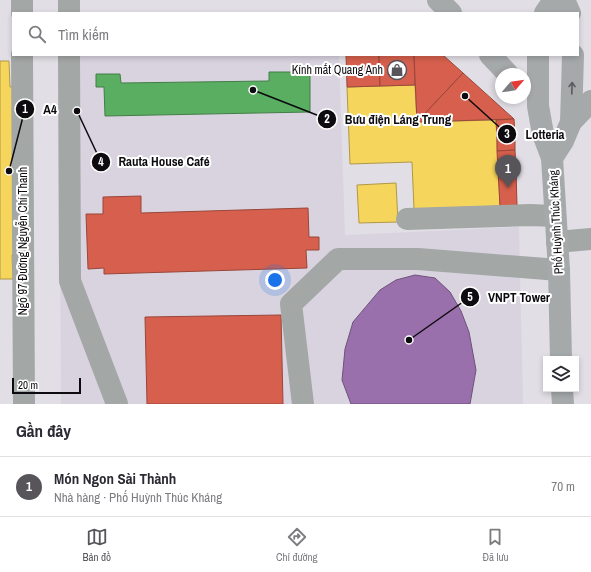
<!DOCTYPE html>
<html lang="vi">
<head>
<meta charset="utf-8">
<style>
  body { margin:0; font-family:"Archivo Narrow",sans-serif; background:#f2f2f3; color:#2b2b33 }
  .controls { position:absolute; right:12px; bottom:12px; display:grid; overflow:hidden; border-radius:0px; box-shadow:0 2px 6px #0003 }
  .controls button { width:36px; height:36px; display:grid; place-items:center; padding:0; border:0; border-bottom:1px solid #e1e1e2; background:#fff; color:#2b2b33; font:20px sans-serif }
  .compass { position:absolute; left:495px; top:68px; width:36px; height:36px; border-radius:50%; background:#fff; box-shadow:0 2px 6px #0003; rotate:61deg }
  .scale { position:absolute; left:12px; bottom:10px; width:69px; box-sizing:border-box; padding-left:4px; border:2px solid #0d0b0f; border-top:0; font-size:11px; line-height:14px; white-space:nowrap; color:#0d0b0f; -webkit-text-stroke:3px #fff; paint-order:stroke }
  .you { position:absolute; left:275px; top:280px; width:14px; height:14px; margin:-10px; border:3px solid #fff; border-radius:50%; background:#1a73e8; box-shadow:0 0 0 6px #1a73e833 }
  .badge { display:grid; place-items:center; width:26px; height:26px; border-radius:50%; background:#57555a; color:#fff; font-size:13px; font-weight:700 }
  .pin { position:absolute; translate:-50% -33px; filter:drop-shadow(0 1px 2px #0008) }
  .pin::after { content:''; position:absolute; top:21px; width:14px; height:12px; background:inherit; clip-path:polygon(0 0,100% 0,50% 100%) }
  .list { margin:0; padding:0; list-style:none }
  h2 { display:flex; justify-content:space-between; align-items:center; height:52px; margin:0; padding:0 16px; font-size:17px }
  h2 small { font-size:13px; font-weight:400; color:#7c7c81 }
  .list li { display:grid; grid-template-columns:26px 1fr auto; gap:12px; align-items:center; box-sizing:border-box; height:60px; padding:0 16px; border-top:1px solid #e1e1e2 }
  .list b { display:block; font-size:15px; white-space:nowrap }
  .list p { margin:0; font-size:13px; white-space:nowrap; color:#7c7c81 }
  .list em { font-size:13px; font-style:normal; color:#7c7c81 }
  .icon { flex:none; width:22px; height:22px; fill:none; stroke:currentColor; stroke-width:2; stroke-linecap:round; stroke-linejoin:round }
  .map { position:relative; flex:none; width:591px; height:404px; overflow:hidden }
  .search { position:absolute; background:#fff; box-shadow:0 2px 6px #0003; left:12px; right:12px; top:12px; height:44px; display:flex; align-items:center; gap:10px; box-sizing:border-box; padding:0 14px; border-radius:0px; color:#7c7c81; font-size:15px }
  .sheet { height:112px; background:#fff }
  nav { display:flex; justify-content:space-around; align-items:center; box-sizing:border-box; height:56px; border-top:1px solid #e1e1e2; background:#fff; font-size:11px; color:#7c7c81 }
  nav a { display:grid; justify-items:center; gap:2px }
  nav .on { color:#57555a }
  .map>svg:first-child { display:block }
  .built { fill:#d8d3df }
  .homes { fill:#f6d55c; stroke:#b09845 }
  .shops { fill:#d6604d; stroke:#9a463a }
  .offices { fill:#9970ab; stroke:#6f527c }
  .public { fill:#5aae61; stroke:#437d48 }
  .lines { fill:none; stroke-linecap:round; stroke-linejoin:round }
  .minor { stroke:#a3a7a6; stroke-width:22 }
  .major { stroke:#a6a9aa; stroke-width:22 }
  .oneway { stroke:#5a5a5c }
  .labels { text-anchor:middle; dominant-baseline:central; stroke-width:4; stroke-linejoin:round; paint-order:stroke }
  .poi-label { font-size:12px; fill:#0d0b0f; stroke:#fff; text-anchor:end }
  .street-label { font-size:12px; fill:#0d0b0f; stroke:#fff }
  .leader { fill:none; stroke:#0d0b0f; stroke-width:1.5 }
  .callout-dot { fill:#0d0b0f; stroke:#fff; stroke-width:1.5 }
  .mark-label { font-size:12px; text-anchor:middle; font-weight:bold; fill:#fff }
  .callout-label { font-size:13px; text-anchor:middle; font-weight:bold; fill:#0d0b0f; stroke:#fff; stroke-width:4; stroke-linejoin:round; paint-order:stroke }
</style>
</head>
<body>
<div class="map">
<svg width="591" height="404" viewBox="0 0 591 404">
  <rect width="100%" height="100%" fill="#e1dfe5"/>
  <polygon class="built" points="59,55 339,55 345,235 519,227 523,404 61,404"/>
  <g class="homes">
    <polygon points="0,61 9,61 10,87 16,87 20,255 12,255 13,279 0,279"/>
    <polygon points="415,85 417,122 496,120 500,206 414,209 412,162 350,164 347,87"/>
    <polygon points="396,183 398,222 359,223 357,185"/>
  </g>
  <g class="shops">
    <polygon points="346,55 379,55 380,86 347,87"/>
    <polygon points="379,55 414,55 415,85 380,86"/>
    <polygon points="414,55 443,55 463,73 417,122"/>
    <polygon points="463,73 514,119 417,122"/>
    <polygon points="514,119 515,135 497,136 496,120"/>
    <polygon points="515,135 515,150 497,151 497,136"/>
    <polygon points="515,150 516,170 498,170 497,151"/>
    <polygon points="498,170 516,170 517,205 500,206"/>
    <polygon points="141,196 141,213 308,208 309,237 319,237 319,250 306,250 307,268 104,274 104,268 88,269 86,214 103,214 103,197"/>
    <polygon points="281,315 283,404 147,404 145,317"/>
  </g>
  <polygon class="offices" points="415,275 435,278 450,292 461,311 469,332 476,370 470,404 351,404 342,380 345,349 353,322 380,290 396,280"/>
  <polygon class="public" points="269,72 310,72 310,112 105,116 104,87 96,87 96,74 120,74 121,83 269,81"/>
  <g class="lines">
    <g class="minor">
      <polyline points="22,0 22,13"/>
      <polyline points="69,13 69,0"/>
      <polyline points="22,55 24,404"/>
      <polyline points="69,55 70,281 117,404"/>
      <polyline points="407,219 530,215 555,216"/>
      <polyline points="557,242 591,239"/>
      <polyline points="303,404 291,304 338,259 418,259 559,270"/>
    </g>
    <g class="major">
      <polyline points="438,0 451,13"/>
      <polyline points="564,0 570,13"/>
      <polyline points="545,13 554,0"/>
      <polyline points="490,55 508,74"/>
      <polyline points="538,55 538,106 543,134 552,158 559,270 561,359"/>
      <polyline points="571,122 591,101"/>
      <polyline points="552,158 563,141 571,122 573,55"/>
      <polyline points="562,389 563,404"/>
    </g>
  </g>
  <defs><path id="oneway-shaft" d="M-6 0H5M1.5-3L5.5 0L1.5 3" fill="none" stroke-width="1.6" stroke-linecap="round" stroke-linejoin="round"/></defs>
  <use class="oneway" href="#oneway-shaft" transform="translate(572 88) rotate(-88)"/>
  <defs>
    <symbol id="shop-ring" viewBox="-11 -11 22 22"><circle r="9.5" fill="#fff" stroke="#57555a" stroke-width="1.5"/><path d="M-5-2.5h2.3a2.7 3.5 0 0 1 5.4 0H5L5.5 6h-11ZM-1.5-2.5h3a1.5 2.3 0 0 0-3 0Z" fill="#57555a"/></symbol>
  </defs>
  <g fill-rule="evenodd">
    <use href="#shop-ring" x="386" y="59" width="22" height="22"/>
  </g>
  <g class="labels">
    <g class="poi-label">
      <text x="383" y="70">Kính mắt Quang Anh</text>
    </g>
    <g class="street-label">
      <text transform="translate(556 222) rotate(-93)">Phố Huỳnh Thúc Kháng</text>
      <text transform="translate(23 241) rotate(-90)">Ngõ 97 Đường Nguyễn Chí Thanh</text>
    </g>
  </g>
  <path class="leader" d="M9 171L25 109M253 90L327 119M465 96L507 134M77 111L101 162M409 340L470 297"/>
  <g class="callout-dot">
    <circle cx="9" cy="171" r="4"/>
    <circle cx="253" cy="90" r="4"/>
    <circle cx="465" cy="96" r="4"/>
    <circle cx="77" cy="111" r="4"/>
    <circle cx="409" cy="340" r="4"/>
    <circle cx="25" cy="109" r="10"/>
    <circle cx="327" cy="119" r="10"/>
    <circle cx="507" cy="134" r="10"/>
    <circle cx="101" cy="162" r="10"/>
    <circle cx="470" cy="297" r="10"/>
  </g>
  <g class="mark-label">
    <text x="25" y="113">1</text>
    <text x="327" y="123">2</text>
    <text x="507" y="138">3</text>
    <text x="101" y="166">4</text>
    <text x="470" y="301">5</text>
  </g>
  <g class="callout-label">
    <text x="50" y="114">A4</text>
    <text x="398" y="124">Bưu điện Láng Trung</text>
    <text x="545" y="139">Lotteria</text>
    <text x="164" y="166">Rauta House Café</text>
    <text x="519" y="302">VNPT Tower</text>
  </g>
</svg>
<div class="controls">
<button><svg class="icon" aria-label="layers" viewBox="0 0 24 24"><path d="M12 4l9 5-9 5-9-5zM3 14l9 5 9-5"/></svg></button>
</div>
<svg class="compass" viewBox="-18 -18 36 36"><path d="M0-13l5 13h-10z" fill="#e53935"/><path d="M0 13l5-13h-10z" fill="#7c7c81"/></svg>
<div class="scale">20 m</div>
<div class="you"></div>
<div class="pin badge" style="left:508px;top:188px">1</div>
<div class="search"><svg class="icon" aria-label="search" viewBox="0 0 24 24"><circle cx="10" cy="10" r="6"/><path d="M15 15l6 6"/></svg>Tìm kiếm</div>
</div>
<section class="sheet">
<h2>Gần đây<small></small></h2>
<ul class="list">
<li><span class="badge">1</span><div><b>Món Ngon Sài Thành</b><p>Nhà hàng · Phố Huỳnh Thúc Kháng</p></div><em>70 m</em></li>
</ul>
</section>
<nav>
<a class="on"><svg class="icon" aria-label="map" viewBox="0 0 24 24"><path d="M3 6l6-2 6 2 6-2v14l-6 2-6-2-6 2zM9 4v14M15 6v14"/></svg>Bản đồ</a>
<a><svg class="icon" aria-label="directions" viewBox="0 0 24 24"><path d="M12 3l9 9-9 9-9-9zM9 14v-3h6M13 9l2 2-2 2"/></svg>Chỉ đường</a>
<a><svg class="icon" aria-label="saved" viewBox="0 0 24 24"><path d="M7 4h10v16l-5-4-5 4z"/></svg>Đã lưu</a>
</nav>
</body>
</html>
